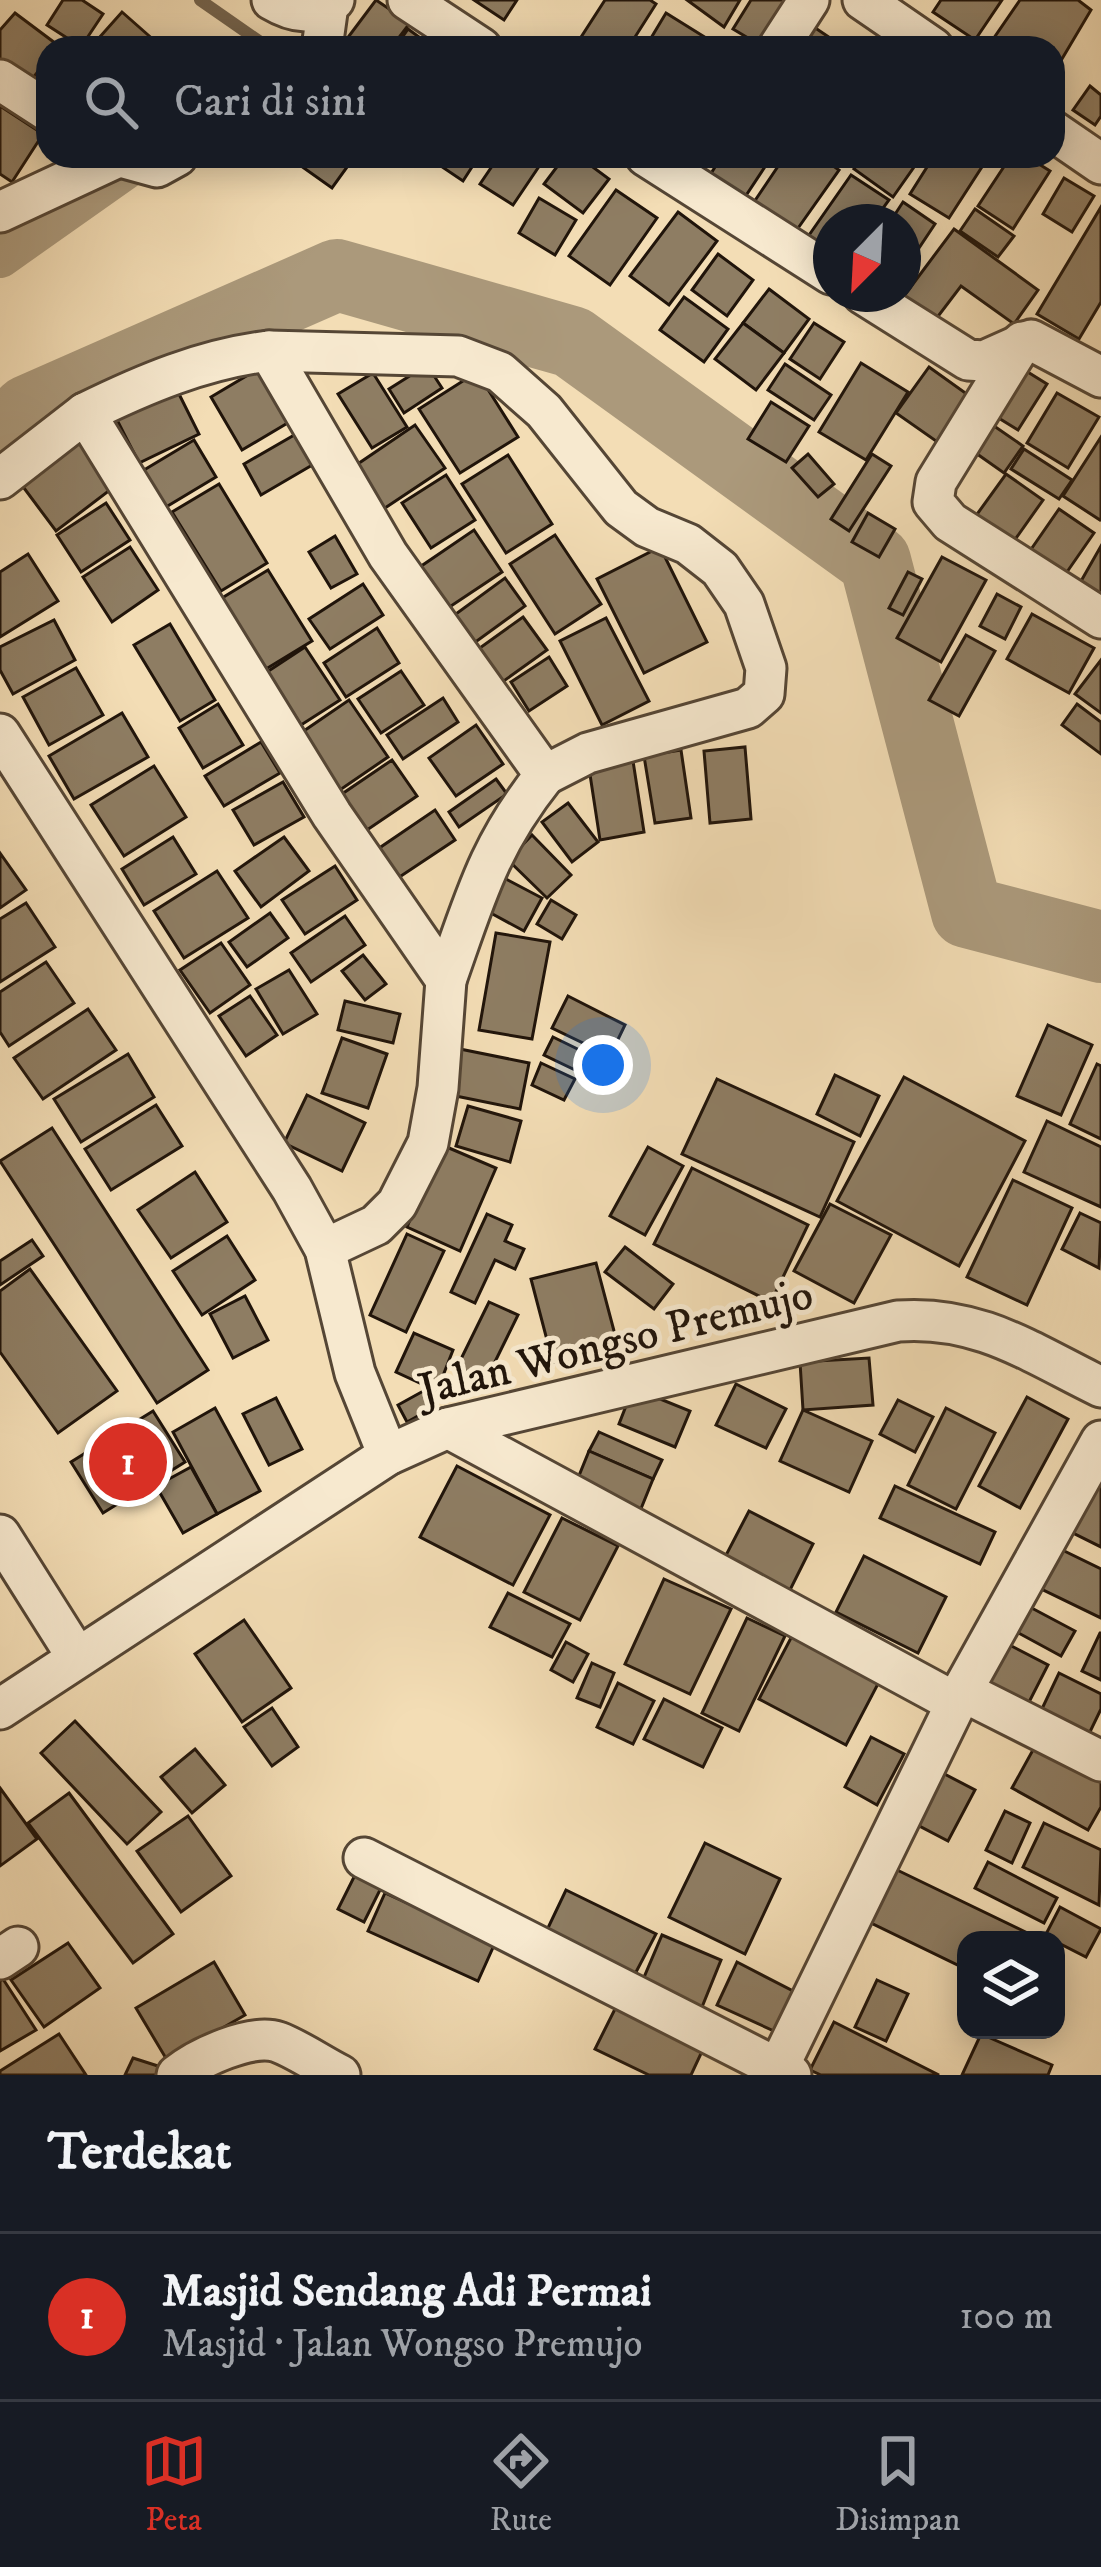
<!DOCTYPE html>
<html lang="id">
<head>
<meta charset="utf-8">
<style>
  body { margin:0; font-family:"IM FELL DW Pica",serif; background:#242831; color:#f1f3f6 }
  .controls { position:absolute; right:36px; bottom:36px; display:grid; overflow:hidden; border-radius:24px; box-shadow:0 6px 30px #0003 }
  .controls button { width:108px; height:108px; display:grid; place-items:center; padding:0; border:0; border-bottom:3px solid #363941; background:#171b24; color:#f1f3f6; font:60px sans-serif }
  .compass { position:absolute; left:813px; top:204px; width:108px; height:108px; border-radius:50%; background:#171b24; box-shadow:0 6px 30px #0003; rotate:204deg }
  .you { position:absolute; left:603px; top:1065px; width:42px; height:42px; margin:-30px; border:9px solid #fff; border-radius:50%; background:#1a73e8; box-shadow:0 0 0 18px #1a73e833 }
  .badge { display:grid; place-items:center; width:78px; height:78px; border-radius:50%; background:#d93025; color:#fff; font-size:39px; font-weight:700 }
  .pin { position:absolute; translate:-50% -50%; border:6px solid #fff; box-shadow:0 3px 12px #0006 }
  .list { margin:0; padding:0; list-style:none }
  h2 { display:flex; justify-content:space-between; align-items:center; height:156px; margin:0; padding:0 48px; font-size:51px }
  h2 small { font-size:39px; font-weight:400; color:#9ea1a6 }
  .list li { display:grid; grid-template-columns:78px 1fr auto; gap:36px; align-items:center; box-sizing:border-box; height:168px; padding:0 48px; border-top:3px solid #363941 }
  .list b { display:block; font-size:45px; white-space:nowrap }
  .list p { margin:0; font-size:39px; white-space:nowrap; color:#9ea1a6 }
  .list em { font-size:39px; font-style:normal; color:#9ea1a6 }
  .icon { flex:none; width:66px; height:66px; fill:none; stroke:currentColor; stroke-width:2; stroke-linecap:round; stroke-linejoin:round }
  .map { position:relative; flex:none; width:1101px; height:2075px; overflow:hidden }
  .search { position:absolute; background:#171b24; box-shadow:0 6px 30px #0003; left:36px; right:36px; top:36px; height:132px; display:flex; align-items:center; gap:30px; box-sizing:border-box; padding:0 42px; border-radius:36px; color:#9ea1a6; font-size:45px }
  .sheet { height:324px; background:#171b24 }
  nav { display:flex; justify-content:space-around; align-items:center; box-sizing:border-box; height:168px; border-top:3px solid #363941; background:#171b24; font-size:33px; color:#9ea1a6 }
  nav a { display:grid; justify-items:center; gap:6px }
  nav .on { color:#d93025 }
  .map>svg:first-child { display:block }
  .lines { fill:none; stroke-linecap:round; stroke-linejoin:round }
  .stream { stroke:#73644e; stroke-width:12 }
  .canal { stroke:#ab997b; stroke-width:42 }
  .river { stroke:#ab997b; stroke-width:72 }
  .building { fill:#8e7d63; stroke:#20140a; stroke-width:3 }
  .minor-casing { stroke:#554635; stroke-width:45 }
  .minor { stroke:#f7e9cf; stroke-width:39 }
  .labels { text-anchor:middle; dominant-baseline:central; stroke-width:10; stroke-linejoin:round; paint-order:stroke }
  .street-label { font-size:45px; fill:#20140a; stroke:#f7e9cf }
</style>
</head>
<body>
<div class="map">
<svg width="1101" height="2075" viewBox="0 0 1101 2075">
  <rect width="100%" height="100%" fill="#f3ddb5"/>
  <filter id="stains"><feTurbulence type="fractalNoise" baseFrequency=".00167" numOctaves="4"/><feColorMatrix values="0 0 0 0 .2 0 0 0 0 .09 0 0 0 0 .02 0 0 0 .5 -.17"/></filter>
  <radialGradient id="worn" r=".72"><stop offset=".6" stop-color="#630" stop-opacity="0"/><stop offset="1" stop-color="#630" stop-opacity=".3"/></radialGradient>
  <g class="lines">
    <polyline class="stream" points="200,0 269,48"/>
    <polyline class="canal" points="0,257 143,156"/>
    <polyline class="river" points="0,439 28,411 337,275 572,342 875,561 967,912 1101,947"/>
  </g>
  <g class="building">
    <polygon points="63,0 82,0 103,14 81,47 47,25"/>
    <polygon points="376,0 410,23 391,48 340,48"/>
    <polygon points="474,0 517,0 504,20"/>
    <polygon points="605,0 650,0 656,4 628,48 574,48"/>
    <polygon points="687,0 740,0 724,27"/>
    <polygon points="751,0 800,0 765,48 733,29"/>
    <polygon points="941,0 1002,0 975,40 933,12"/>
    <polygon points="1020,0 1078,0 1091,10 1053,74 1053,48 987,48"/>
    <polygon points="122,12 156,42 150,48 90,48"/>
    <polygon points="15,13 59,46 48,48 48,59 25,88 0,70 0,30"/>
    <polygon points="666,13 711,41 707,48 656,48 648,43"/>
    <polygon points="802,19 845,48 783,48"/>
    <polygon points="408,29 430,45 428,48 395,48"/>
    <polygon points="1090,86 1101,95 1101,116 1095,125 1073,110"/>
    <polygon points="0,106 43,134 12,182 0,174"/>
    <polygon points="287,156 355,156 332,188"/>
    <polygon points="426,156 479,156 463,181"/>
    <polygon points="499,156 546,156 513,205 480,184"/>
    <polygon points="565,156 578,156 609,179 583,213 544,184"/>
    <polygon points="722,156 772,156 745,197 710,175"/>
    <polygon points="785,156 819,156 839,170 796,231 754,202"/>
    <polygon points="863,156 900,156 914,167 893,197 854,169"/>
    <polygon points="934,156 989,156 949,218 910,194"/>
    <polygon points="1011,156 1026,156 1050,171 1013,229 978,206"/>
    <polygon points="851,175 889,200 873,222 831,222 831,254 807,238"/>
    <polygon points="1064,178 1094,196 1072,232 1043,214"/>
    <polygon points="616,190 657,218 610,285 569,256"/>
    <polygon points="539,198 576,220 555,255 519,233"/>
    <polygon points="903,202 935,224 903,272 903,222 890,222"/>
    <polygon points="1101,207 1101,302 1079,339 1037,314"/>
    <polygon points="975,209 1014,236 998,257 960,231"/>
    <polygon points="678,212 717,241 669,305 630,276"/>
    <polygon points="954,229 1038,290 1014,324 961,286 933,323 901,300"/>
    <polygon points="718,254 753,280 727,316 692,290"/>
    <polygon points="769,289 809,319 784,353 743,323"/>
    <polygon points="684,297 728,329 704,362 660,330"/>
    <polygon points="743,323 784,353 756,390 715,359"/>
    <polygon points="814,323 844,342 820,379 790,359"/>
    <polygon points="861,363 908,392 866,460 819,432"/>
    <polygon points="1013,363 1047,384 1018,430 984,409"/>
    <polygon points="785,364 831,395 814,420 768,390"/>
    <polygon points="427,365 442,388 404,413 389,389"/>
    <polygon points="929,367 978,402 946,448 896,413"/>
    <polygon points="260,368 291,421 242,450 211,397"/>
    <polygon points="477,372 518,437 460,473 419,409"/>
    <polygon points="373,373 407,427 372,448 338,394"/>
    <polygon points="176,388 199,434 139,463 116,418"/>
    <polygon points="1057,393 1099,417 1068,468 1027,443"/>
    <polygon points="771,402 809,426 786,462 748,439"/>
    <polygon points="981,417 1023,446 1004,473 963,444"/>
    <polygon points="415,425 445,468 376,514 346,472"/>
    <polygon points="296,434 314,464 261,495 244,464"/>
    <polygon points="1101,437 1101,519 1100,520 1063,496"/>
    <polygon points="194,440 216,477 161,510 139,473"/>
    <polygon points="80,442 110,490 56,531 21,484"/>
    <polygon points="1024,449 1072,480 1059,499 1011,469"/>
    <polygon points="808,454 834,484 818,497 792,468"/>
    <polygon points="872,454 891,466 849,531 831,519"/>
    <polygon points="508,455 552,524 506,553 462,484"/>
    <polygon points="1006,474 1043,500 1007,551 970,524"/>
    <polygon points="446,475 475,520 431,548 402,503"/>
    <polygon points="219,484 267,563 221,591 172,512"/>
    <polygon points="106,503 130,540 81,572 57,535"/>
    <polygon points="1059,509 1094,533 1060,582 1025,558"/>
    <polygon points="868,513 895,529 879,557 852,542"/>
    <polygon points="474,530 502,572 442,612 414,571"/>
    <polygon points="555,535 601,604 555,634 510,564"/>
    <polygon points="335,536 357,574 331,588 309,552"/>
    <polygon points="1101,546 1101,613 1072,597"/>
    <polygon points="130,547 158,590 112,622 83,577"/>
    <polygon points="660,547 707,642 644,673 597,579"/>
    <polygon points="28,554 58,601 0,637 0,572"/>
    <polygon points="942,557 986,580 941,662 897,638"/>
    <polygon points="268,570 312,641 266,669 222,598"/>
    <polygon points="908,572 922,579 903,615 889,608"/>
    <polygon points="505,578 525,606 470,646 449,619"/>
    <polygon points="363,584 383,615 330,649 309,619"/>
    <polygon points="997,594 1021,607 1005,639 980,626"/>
    <polygon points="1032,614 1094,648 1069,693 1007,659"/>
    <polygon points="523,617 547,650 494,688 470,655"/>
    <polygon points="606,618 649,701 602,725 560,641"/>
    <polygon points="54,620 75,660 13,694 0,670 0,647"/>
    <polygon points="170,624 215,700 180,721 134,645"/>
    <polygon points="377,628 399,663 346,697 324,663"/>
    <polygon points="966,635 995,651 959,716 929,700"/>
    <polygon points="305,647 340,700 301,725 267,672"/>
    <polygon points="549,657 567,686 529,711 511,682"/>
    <polygon points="1101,660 1101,713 1075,694"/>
    <polygon points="76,668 103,715 49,745 23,697"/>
    <polygon points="401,671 424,705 381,733 358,699"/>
    <polygon points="443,698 458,722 403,759 387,735"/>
    <polygon points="349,700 388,757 337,792 298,735"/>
    <polygon points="218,704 243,745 203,768 179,728"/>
    <polygon points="1077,704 1101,722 1101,754 1062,725"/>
    <polygon points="122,713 148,757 74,799 49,756"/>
    <polygon points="476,725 503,764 456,796 429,758"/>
    <polygon points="261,742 280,773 224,806 205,776"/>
    <polygon points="745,747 751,819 710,823 704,751"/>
    <polygon points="681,750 691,818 655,823 644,756"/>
    <polygon points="392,760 417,796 367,830 342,794"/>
    <polygon points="633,761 644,832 600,840 589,768"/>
    <polygon points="154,766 186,817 124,856 91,805"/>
    <polygon points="496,779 507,794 459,827 449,812"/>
    <polygon points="283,782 304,817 254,845 233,810"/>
    <polygon points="568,803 598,842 572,862 542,822"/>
    <polygon points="435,810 455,840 392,882 372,853"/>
    <polygon points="532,835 571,875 547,898 508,860"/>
    <polygon points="173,837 196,874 144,905 122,869"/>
    <polygon points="284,837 309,871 261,907 235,871"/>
    <polygon points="0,853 26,890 0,908"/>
    <polygon points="335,866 357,900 305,934 282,900"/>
    <polygon points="217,871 248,918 184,958 154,911"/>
    <polygon points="504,878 542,898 524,931 487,911"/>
    <polygon points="551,900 576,915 562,939 537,924"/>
    <polygon points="26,903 55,947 0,982 0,919"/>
    <polygon points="270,913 288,938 247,967 229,942"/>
    <polygon points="345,916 365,945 311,982 291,953"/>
    <polygon points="496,933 550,942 532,1039 479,1030"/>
    <polygon points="221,943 250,985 210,1013 180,970"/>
    <polygon points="363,955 386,984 365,1000 342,971"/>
    <polygon points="46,962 74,1003 9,1046 0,1032 0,992"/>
    <polygon points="289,970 317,1014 283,1034 256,989"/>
    <polygon points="250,996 277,1035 246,1056 219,1016"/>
    <polygon points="568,996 625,1025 610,1056 552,1028"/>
    <polygon points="345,1001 400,1014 393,1043 338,1030"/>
    <polygon points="88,1009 116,1050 43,1099 14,1058"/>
    <polygon points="1048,1025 1092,1045 1061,1115 1017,1096"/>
    <polygon points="553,1037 606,1063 598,1081 544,1055"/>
    <polygon points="342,1038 387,1054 368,1108 322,1093"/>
    <polygon points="455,1048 529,1063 520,1109 446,1094"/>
    <polygon points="128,1054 154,1097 81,1142 54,1099"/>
    <polygon points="541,1063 575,1079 564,1100 532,1085"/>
    <polygon points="1097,1064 1101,1066 1101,1139 1070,1124"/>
    <polygon points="835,1075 879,1096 860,1136 817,1114"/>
    <polygon points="904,1077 1025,1141 959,1266 837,1201"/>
    <polygon points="717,1079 854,1142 820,1217 682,1154"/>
    <polygon points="307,1095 365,1123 342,1171 284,1143"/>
    <polygon points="156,1105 182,1146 111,1190 85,1149"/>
    <polygon points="468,1106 521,1121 510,1162 456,1146"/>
    <polygon points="1047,1121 1101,1147 1101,1207 1024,1172"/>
    <polygon points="52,1128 208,1370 157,1403 0,1161"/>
    <polygon points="442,1145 496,1168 460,1251 407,1227"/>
    <polygon points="648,1147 683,1166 645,1235 610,1216"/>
    <polygon points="692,1168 808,1225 771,1302 654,1244"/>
    <polygon points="195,1172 227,1222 171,1258 138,1210"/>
    <polygon points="1013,1180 1072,1208 1027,1305 967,1277"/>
    <polygon points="830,1204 891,1235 854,1303 794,1271"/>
    <polygon points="1080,1213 1101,1223 1099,1268 1062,1249"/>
    <polygon points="487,1214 512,1225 505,1241 524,1249 515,1269 495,1260 475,1303 451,1292"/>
    <polygon points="407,1234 444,1251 406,1332 370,1315"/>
    <polygon points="227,1236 255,1280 202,1315 173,1271"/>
    <polygon points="32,1240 43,1256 0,1285 0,1261"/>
    <polygon points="625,1247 673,1284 654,1309 605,1272"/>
    <polygon points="596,1263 618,1346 553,1363 531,1279"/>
    <polygon points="30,1269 117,1391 58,1433 0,1352 0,1291"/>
    <polygon points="245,1296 268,1340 233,1358 210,1314"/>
    <polygon points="489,1302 518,1315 486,1380 457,1367"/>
    <polygon points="414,1333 453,1350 437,1391 396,1372"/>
    <polygon points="869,1358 873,1405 803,1410 800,1362"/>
    <polygon points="736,1384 786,1409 766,1448 716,1425"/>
    <polygon points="633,1388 690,1411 675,1447 619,1424"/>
    <polygon points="427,1389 436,1406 407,1422 398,1405"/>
    <polygon points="1027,1397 1068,1419 1020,1508 979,1486"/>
    <polygon points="276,1398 302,1449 269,1465 243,1414"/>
    <polygon points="898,1400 933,1417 915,1452 880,1434"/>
    <polygon points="215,1408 260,1491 217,1514 173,1432"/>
    <polygon points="946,1408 995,1433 956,1509 908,1485"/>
    <polygon points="803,1410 872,1441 849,1492 780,1461"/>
    <polygon points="153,1411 185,1462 103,1513 71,1462"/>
    <polygon points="599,1432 662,1460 653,1479 589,1451"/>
    <polygon points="589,1451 653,1479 638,1516 574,1488"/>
    <polygon points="1101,1456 1101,1547 1065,1529"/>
    <polygon points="457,1466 550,1515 513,1585 420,1537"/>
    <polygon points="191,1467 217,1514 183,1533 156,1486"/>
    <polygon points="895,1486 995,1532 980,1564 880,1518"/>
    <polygon points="749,1511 813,1544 789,1592 724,1559"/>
    <polygon points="562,1518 618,1546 580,1620 524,1592"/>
    <polygon points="1052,1545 1101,1569 1101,1618 1033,1585"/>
    <polygon points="864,1556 946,1597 918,1653 836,1612"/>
    <polygon points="664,1579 731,1609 690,1694 625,1664"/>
    <polygon points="508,1593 570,1624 552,1657 490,1627"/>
    <polygon points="1026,1605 1075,1631 1061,1656 1013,1630"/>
    <polygon points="747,1618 785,1636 739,1731 702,1713"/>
    <polygon points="244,1620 291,1688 242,1722 195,1654"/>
    <polygon points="1100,1633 1101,1633 1101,1680 1082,1671"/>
    <polygon points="792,1636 879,1682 846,1745 759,1699"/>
    <polygon points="1000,1640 1048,1665 1026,1708 977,1683"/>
    <polygon points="566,1642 588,1654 573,1682 551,1670"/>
    <polygon points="592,1663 614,1673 600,1707 577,1698"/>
    <polygon points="1059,1673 1101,1694 1101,1709 1087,1738 1039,1715"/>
    <polygon points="618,1683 654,1701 633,1744 597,1727"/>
    <polygon points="664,1699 722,1728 703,1767 644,1739"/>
    <polygon points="272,1708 298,1747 272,1766 244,1727"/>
    <polygon points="75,1721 161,1812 127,1844 41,1753"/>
    <polygon points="871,1737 904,1754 877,1805 845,1787"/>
    <polygon points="1039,1739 1101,1772 1101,1807 1088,1830 1012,1788"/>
    <polygon points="195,1749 225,1785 192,1813 161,1777"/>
    <polygon points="935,1769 975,1790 948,1841 908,1820"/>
    <polygon points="0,1788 37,1839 0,1866"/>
    <polygon points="69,1793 173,1934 133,1963 28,1823"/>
    <polygon points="1005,1811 1030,1823 1012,1863 986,1850"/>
    <polygon points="188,1816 231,1876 181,1912 137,1851"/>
    <polygon points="1044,1823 1101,1850 1099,1905 1023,1867"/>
    <polygon points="705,1843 780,1879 745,1954 669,1917"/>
    <polygon points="988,1862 1057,1898 1044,1923 975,1888"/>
    <polygon points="358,1869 384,1882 364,1922 338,1909"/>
    <polygon points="895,1869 1042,1940 966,1940 966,1969 869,1922"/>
    <polygon points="566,1890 656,1934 635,1974 546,1932"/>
    <polygon points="385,1893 495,1943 478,1981 368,1931"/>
    <polygon points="1060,1907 1101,1929 1086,1957 1045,1936"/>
    <polygon points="662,1935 721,1960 702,2007 642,1982"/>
    <polygon points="68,1943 100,1988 44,2027 11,1980"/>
    <polygon points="214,1962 245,2015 167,2060 136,2008"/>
    <polygon points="737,1962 793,1991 774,2031 717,2005"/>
    <polygon points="3,1979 36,2030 0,2051 0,1981"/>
    <polygon points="877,1980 908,1994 886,2041 855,2027"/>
    <polygon points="618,2003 705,2045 691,2075 649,2075 595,2049"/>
    <polygon points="834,2022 939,2075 821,2075 810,2070"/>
    <polygon points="59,2034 86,2075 0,2075 0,2071"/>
    <polygon points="981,2034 1052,2065 1048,2075 962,2075"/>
    <polygon points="133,2058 161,2067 157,2075 125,2075"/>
  </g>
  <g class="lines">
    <defs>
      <g id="minor">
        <path d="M 272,0 C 294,13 313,16 334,0"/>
        <polyline points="408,0 481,48"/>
        <polyline points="863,0 933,48"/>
        <polyline points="322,48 328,5"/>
        <polyline points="778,48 809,0"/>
        <polyline points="0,80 48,111"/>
        <polyline points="1053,131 1101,164"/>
        <polyline points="117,156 157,167 177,156"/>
        <polyline points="646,156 831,274"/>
        <polyline points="0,212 118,157"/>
        <polyline points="863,294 968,360 984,361 1031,340 1101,377"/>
        <polyline points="1022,342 936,482 933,502 950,522 1101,618"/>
        <polyline points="269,351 458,356 500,372 544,411 621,508 647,527 688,544 720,569 744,604 766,668 764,694 748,708 588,753 545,775"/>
        <path d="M 85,413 C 144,384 203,359 269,351 L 388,555 L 545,775 C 489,845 475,898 446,980"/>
        <polyline points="0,479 85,413 332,815 446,980 438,1088 428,1143 397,1204 376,1225 325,1249"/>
        <polyline points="0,734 292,1189 325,1249 355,1373 388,1455"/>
        <polyline points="448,1428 956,1703"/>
        <polyline points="0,1535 77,1657"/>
        <polyline points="962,1691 1101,1761"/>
        <path d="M 0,1709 L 388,1455 L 448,1428 L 898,1321 C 979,1315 1031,1353 1101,1387"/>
        <polyline points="364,1858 791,2075"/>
        <polyline points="0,1959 18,1947"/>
        <polyline points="778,2068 962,1691 1101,1441"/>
        <path d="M 177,2075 C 198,2058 251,2033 278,2042 C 299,2050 320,2065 340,2075"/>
      </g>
    </defs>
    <use href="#minor" class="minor-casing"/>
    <use href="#minor" class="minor"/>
  </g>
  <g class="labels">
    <g class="street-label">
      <text transform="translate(616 1343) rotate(-14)">Jalan Wongso Premujo</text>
    </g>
  </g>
  <rect width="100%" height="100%" filter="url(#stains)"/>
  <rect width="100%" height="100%" fill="url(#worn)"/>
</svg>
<div class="controls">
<button><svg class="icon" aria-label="layers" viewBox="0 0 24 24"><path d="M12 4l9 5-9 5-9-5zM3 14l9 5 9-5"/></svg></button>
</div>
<svg class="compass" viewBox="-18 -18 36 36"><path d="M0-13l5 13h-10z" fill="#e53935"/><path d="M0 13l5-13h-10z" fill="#9ea1a6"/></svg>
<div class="you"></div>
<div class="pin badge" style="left:128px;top:1462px">1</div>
<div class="search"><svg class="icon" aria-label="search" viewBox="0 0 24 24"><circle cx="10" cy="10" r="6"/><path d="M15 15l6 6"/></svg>Cari di sini</div>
</div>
<section class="sheet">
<h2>Terdekat<small></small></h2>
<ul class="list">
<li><span class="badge">1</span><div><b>Masjid Sendang Adi Permai</b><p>Masjid · Jalan Wongso Premujo</p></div><em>100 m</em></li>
</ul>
</section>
<nav>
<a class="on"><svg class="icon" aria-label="map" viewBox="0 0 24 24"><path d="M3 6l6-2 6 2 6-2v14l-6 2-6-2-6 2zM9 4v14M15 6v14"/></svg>Peta</a>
<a><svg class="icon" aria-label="directions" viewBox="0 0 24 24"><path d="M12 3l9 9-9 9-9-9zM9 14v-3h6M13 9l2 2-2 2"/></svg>Rute</a>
<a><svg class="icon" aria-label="saved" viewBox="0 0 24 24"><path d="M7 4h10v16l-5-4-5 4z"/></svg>Disimpan</a>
</nav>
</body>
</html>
